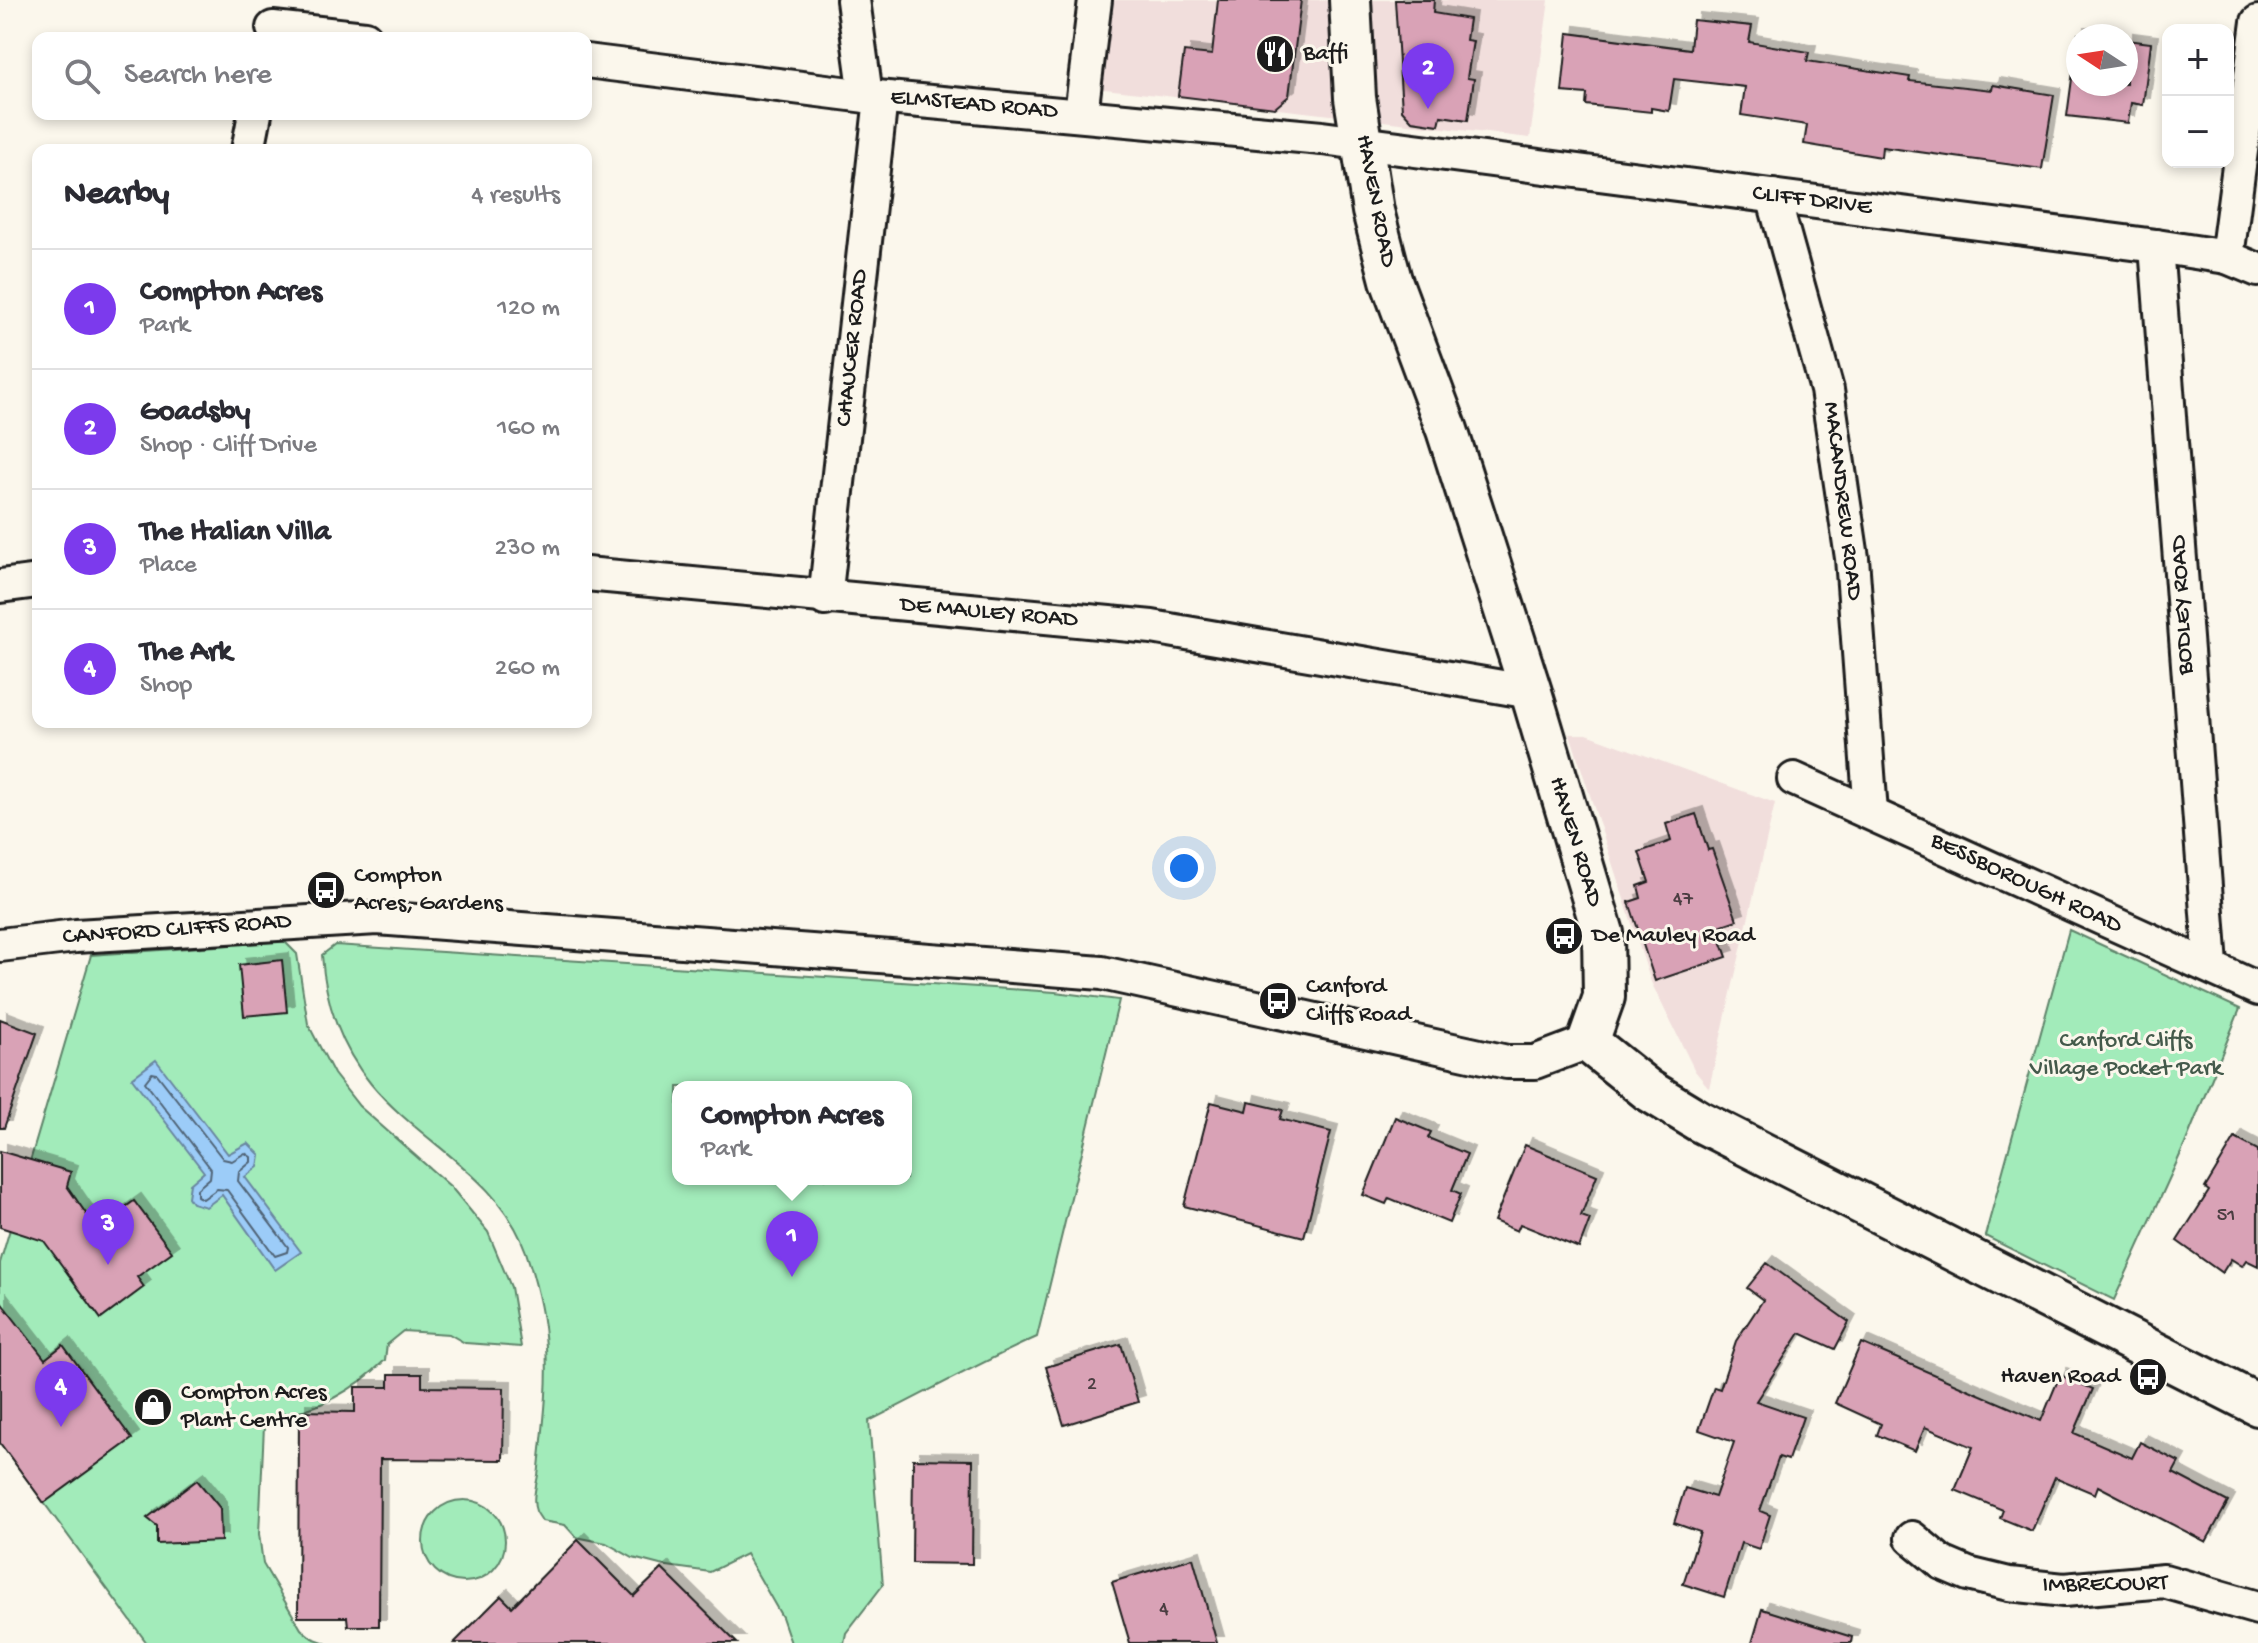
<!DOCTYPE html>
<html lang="en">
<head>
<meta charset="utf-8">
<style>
  body { margin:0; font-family:"Gochi Hand",sans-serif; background:#f7f7f7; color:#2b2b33 }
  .controls { position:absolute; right:24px; top:24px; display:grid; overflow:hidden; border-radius:16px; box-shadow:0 4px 12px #0003 }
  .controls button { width:72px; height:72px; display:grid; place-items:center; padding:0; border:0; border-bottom:2px solid #e1e1e2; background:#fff; color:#2b2b33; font:40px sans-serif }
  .compass { position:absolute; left:2066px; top:24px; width:72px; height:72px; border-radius:50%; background:#fff; box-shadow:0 4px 12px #0003; rotate:282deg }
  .you { position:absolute; left:1184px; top:868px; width:28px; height:28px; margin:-20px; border:6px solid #fff; border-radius:50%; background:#1a73e8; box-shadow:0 0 0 12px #1a73e833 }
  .badge { display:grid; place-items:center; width:52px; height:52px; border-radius:50%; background:#7c3aed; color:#fff; font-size:26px; font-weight:700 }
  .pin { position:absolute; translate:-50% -66px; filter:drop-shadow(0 2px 4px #0008) }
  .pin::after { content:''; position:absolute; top:42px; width:28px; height:24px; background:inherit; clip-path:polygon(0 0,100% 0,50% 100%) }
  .popup { position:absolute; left:672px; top:1081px; width:240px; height:104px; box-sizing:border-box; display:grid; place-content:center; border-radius:16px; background:#fff; filter:drop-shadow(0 2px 6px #0005); font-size:26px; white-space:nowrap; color:#7c7c81 }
  .popup b { font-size:30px; color:#2b2b33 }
  .popup::after { content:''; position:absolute; left:50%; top:100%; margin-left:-16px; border:16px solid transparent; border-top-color:#fff }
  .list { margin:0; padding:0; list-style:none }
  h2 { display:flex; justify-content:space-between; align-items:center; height:104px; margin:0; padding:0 32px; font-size:34px }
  h2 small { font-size:26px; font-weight:400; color:#7c7c81 }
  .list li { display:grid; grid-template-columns:52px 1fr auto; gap:24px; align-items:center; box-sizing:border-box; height:120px; padding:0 32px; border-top:2px solid #e1e1e2 }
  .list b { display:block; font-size:30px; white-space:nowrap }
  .list p { margin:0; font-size:26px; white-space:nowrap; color:#7c7c81 }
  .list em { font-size:26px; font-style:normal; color:#7c7c81 }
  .icon { flex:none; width:44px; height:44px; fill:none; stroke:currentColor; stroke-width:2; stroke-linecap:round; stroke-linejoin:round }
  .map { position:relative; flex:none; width:2258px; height:1643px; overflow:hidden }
  .search { position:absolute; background:#fff; box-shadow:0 4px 12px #0003; left:32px; top:32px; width:560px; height:88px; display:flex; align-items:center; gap:20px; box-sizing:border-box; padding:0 28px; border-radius:16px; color:#7c7c81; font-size:30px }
  .panel { position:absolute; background:#fff; box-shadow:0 4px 12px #0003; left:32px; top:144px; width:560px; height:584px; border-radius:16px }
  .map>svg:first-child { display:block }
  .built { fill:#f1dedc }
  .green { fill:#a2ebba; stroke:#5f846b; stroke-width:2; fill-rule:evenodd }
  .water { fill:#9cccf8; stroke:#6986a0; stroke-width:2 }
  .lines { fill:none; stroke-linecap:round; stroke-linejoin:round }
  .shore { stroke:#4f6274; stroke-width:2 }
  .building { fill:#d9a2b6; stroke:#1c1c1c; stroke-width:2; filter:url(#shadow) }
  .minor-casing { stroke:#1c1c1c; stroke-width:38 }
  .major-casing { stroke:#1c1c1c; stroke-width:46 }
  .minor { stroke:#fbf7ec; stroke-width:32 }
  .major { stroke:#fbf7ec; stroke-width:40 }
  .labels { text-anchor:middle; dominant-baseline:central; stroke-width:6; stroke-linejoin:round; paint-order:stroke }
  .number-label { font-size:20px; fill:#4b3e42 }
  .poi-label { font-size:24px; fill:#1c1c1c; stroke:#fbf7ec; text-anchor:start }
  .street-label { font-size:24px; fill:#1c1c1c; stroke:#fbf7ec }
  .park-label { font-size:24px; fill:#445a4b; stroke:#fbf7ec }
</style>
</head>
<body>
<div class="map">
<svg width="2258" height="1643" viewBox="0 0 2258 1643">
  <defs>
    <filter id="shadow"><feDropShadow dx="7" dy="-7" stdDeviation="0" flood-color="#0004"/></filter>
  </defs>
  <rect width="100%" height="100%" fill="#fbf7ec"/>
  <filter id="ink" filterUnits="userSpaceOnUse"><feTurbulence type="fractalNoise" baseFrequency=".0125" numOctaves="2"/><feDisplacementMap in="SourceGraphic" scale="16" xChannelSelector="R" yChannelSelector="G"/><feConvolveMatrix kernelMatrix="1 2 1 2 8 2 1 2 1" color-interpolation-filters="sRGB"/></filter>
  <g filter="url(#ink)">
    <g class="built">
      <polygon points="1107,0 1549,0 1530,138 1096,88"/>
      <polygon points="1570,734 1587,734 1775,803 1709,1088 1695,1071 1651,982"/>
    </g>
    <g class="green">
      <polygon points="2069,930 2240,1009 2185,1144 2114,1300 1985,1236"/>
      <path d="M 284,941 L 297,954 L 308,1024 L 334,1074 L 359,1106 L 451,1187 L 488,1232 L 511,1287 L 521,1347 L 465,1343 L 449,1334 L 403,1331 L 387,1344 L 385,1360 C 357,1388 315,1414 275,1414 L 274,1425 L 264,1426 L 259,1534 L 263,1564 L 301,1629 L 312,1638 L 326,1643 L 147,1643 L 0,1443 L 0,1263 L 91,955 Z"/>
      <path d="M 335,945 L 1055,992 L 1119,1000 L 1037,1337 C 979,1363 925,1393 869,1421 L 883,1585 L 846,1633 L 844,1643 L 791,1643 L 782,1617 L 746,1554 L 710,1572 L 660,1565 L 633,1558 L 606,1543 L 576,1537 L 565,1525 L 542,1521 C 540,1517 537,1514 536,1511 C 531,1498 538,1481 539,1468 C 543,1428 549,1387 546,1347 C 544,1315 536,1282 526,1252 C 499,1175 420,1143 371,1084 C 341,1048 325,1002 322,955 ZM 906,1087 L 906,1179 L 678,1179 L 678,1087 Z"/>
      <circle cx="464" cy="1541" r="41"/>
    </g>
    <polygon class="water" points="156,1060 228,1154 248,1143 260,1155 258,1167 245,1177 301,1252 275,1270 222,1195 206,1207 192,1203 188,1197 190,1184 204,1172 132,1078"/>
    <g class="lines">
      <polygon class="shore" points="152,1073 157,1074 223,1159 232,1161 245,1153 251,1157 251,1162 239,1172 238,1181 288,1247 287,1252 275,1256 227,1190 217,1189 203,1199 197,1196 197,1189 210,1178 211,1169 145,1082"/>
    </g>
    <g class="building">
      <polygon points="1218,0 1301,0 1289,96 1275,108 1178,96 1184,52 1212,55"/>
      <polygon points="1395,0 1434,0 1433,13 1469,19 1466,40 1473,41 1467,78 1474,79 1468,120 1441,116 1439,125 1412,121 1402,110"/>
      <polygon points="1693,20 1752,26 1749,42 1809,52 1807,61 1910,77 1909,81 1992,90 1993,85 2054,95 2042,169 1882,147 1881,157 1804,144 1807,125 1741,115 1745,87 1674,79 1669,111 1651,108 1651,112 1586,105 1587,94 1562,92 1568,33 1690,49"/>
      <polygon points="2078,34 2094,36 2078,36 2078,84 2126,84 2126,40 2151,43 2143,105 2131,103 2128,123 2067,116"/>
      <polygon points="1696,814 1708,850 1712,849 1737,920 1716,927 1727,957 1655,981 1629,902 1641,898 1638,886 1649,882 1639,852 1671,841 1666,824"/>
      <polygon points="282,960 287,1012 244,1016 239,965"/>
      <polygon points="0,1019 37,1033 4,1128 0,1128"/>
      <polygon points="1211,1102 1247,1111 1249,1102 1283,1110 1280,1119 1331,1132 1304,1237 1184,1206"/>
      <polygon points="1395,1117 1431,1132 1428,1138 1467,1154 1452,1190 1461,1194 1449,1223 1389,1198 1386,1204 1363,1195"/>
      <polygon points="2235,1138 2258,1150 2258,1266 2246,1260 2242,1266 2231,1259 2222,1273 2177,1241 2209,1191 2205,1188"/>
      <polygon points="1525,1145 1597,1175 1581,1216 1590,1219 1579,1248 1520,1224 1517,1231 1494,1221"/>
      <polygon points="0,1151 71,1172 67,1186 96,1228 134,1201 172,1252 137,1277 144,1287 101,1319 44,1241 0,1227"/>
      <polygon points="1767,1263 1849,1322 1835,1349 1800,1333 1756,1401 1803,1417 1788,1460 1779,1457 1760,1511 1770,1515 1759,1549 1741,1543 1724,1597 1683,1584 1700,1532 1674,1523 1685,1488 1715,1497 1734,1442 1699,1430 1714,1387 1720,1389 1736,1341 1763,1300 1747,1288"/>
      <polygon points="0,1301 45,1359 63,1345 132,1439 44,1503 0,1443"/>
      <polygon points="1861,1343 2041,1421 2060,1375 2093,1389 2074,1433 2132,1458 2140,1442 2179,1462 2173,1473 2228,1502 2206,1542 2098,1486 2095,1494 2055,1477 2032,1531 2000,1518 2003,1510 1955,1490 1973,1447 1925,1427 1915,1451 1877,1435 1881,1424 1835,1403"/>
      <polygon points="1121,1344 1138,1402 1064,1425 1046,1367"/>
      <polygon points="389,1374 422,1374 422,1387 504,1388 503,1460 380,1459 379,1626 348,1626 347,1617 298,1617 299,1411 355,1412 355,1387 389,1387"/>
      <polygon points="913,1459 973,1460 972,1564 912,1563"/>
      <polygon points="197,1480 220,1508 221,1541 157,1544 157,1526 147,1518"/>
      <polygon points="578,1540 634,1596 662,1569 737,1643 454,1643 501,1596 512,1607"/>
      <polygon points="1193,1558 1217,1643 1130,1643 1112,1582"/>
      <polygon points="1762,1609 1852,1637 1851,1643 1752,1643"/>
    </g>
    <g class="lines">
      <defs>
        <g id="minor">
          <polyline points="853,0 866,96"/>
          <polyline points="273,28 365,38"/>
          <polyline points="586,61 866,96 1322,138 2156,246 2227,257 2258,270"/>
          <polyline points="1081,114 1095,0"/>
          <polyline points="248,150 255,114"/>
          <polyline points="1773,196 1827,390 1852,558 1871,813"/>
          <polyline points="2156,246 2211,965"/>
          <polyline points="2227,257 2258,22"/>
          <polyline points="586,574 1152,627 1531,692"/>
          <polyline points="0,586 38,581"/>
          <polyline points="825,599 881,98"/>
          <polyline points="1794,779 2258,989"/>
          <polyline points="0,945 76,936 377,918 1102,973 1507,1062 1535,1062 1588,1042"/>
          <polyline points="1912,1538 1942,1563 1968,1574 2009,1584 2064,1590 2164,1581 2258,1608"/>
        </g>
        <polyline id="major" points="1350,0 1355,98 1373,211 1391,280 1447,430 1531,692 1603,933 1604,997 1588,1042 1648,1090 1699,1121 2258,1405"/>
      </defs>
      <use href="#minor" class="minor-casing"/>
      <use href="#major" class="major-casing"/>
      <use href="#minor" class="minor"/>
      <use href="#major" class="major"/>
    </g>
  </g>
  <defs>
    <symbol id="restaurant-disc" viewBox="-11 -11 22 22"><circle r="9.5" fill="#1c1c1c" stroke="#fbf7ec"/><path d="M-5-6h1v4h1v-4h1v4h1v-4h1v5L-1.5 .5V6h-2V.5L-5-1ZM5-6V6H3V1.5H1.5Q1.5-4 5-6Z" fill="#fff"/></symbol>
    <symbol id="bus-disc" viewBox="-11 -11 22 22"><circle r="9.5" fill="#1c1c1c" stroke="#fbf7ec"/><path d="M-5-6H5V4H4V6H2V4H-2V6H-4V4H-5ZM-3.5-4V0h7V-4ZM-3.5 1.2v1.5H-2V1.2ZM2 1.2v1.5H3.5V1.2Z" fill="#fff"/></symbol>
    <symbol id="shop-disc" viewBox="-11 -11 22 22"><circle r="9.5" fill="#1c1c1c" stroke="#fbf7ec"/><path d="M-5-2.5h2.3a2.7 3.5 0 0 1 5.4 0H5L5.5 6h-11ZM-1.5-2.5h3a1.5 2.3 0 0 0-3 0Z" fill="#fff"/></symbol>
  </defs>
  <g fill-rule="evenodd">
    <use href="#restaurant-disc" x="1253" y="32" width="44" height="44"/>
    <use href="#bus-disc" x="304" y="868" width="44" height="44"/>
    <use href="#bus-disc" x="1542" y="914" width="44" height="44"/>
    <use href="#bus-disc" x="1256" y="979" width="44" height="44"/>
    <use href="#bus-disc" x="2126" y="1355" width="44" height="44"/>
    <use href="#shop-disc" x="131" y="1385" width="44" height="44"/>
  </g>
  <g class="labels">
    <g class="number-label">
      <text x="1683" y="900">47</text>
      <text x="2226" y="1216">51</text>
      <text x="1092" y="1385">2</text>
      <text x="1164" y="1610">4</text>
    </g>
    <g class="poi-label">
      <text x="1303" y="54">Baffi</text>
      <text x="354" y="876">Compton<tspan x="354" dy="28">Acres, Gardens</tspan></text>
      <text x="1592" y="936">De Mauley Road</text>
      <text x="1306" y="987">Canford<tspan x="1306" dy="28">Cliffs Road</tspan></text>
      <text x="2120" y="1377" text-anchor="end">Haven Road</text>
      <text x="181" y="1393">Compton Acres<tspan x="181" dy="28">Plant Centre</tspan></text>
    </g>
    <g class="street-label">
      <text transform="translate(974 105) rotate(5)">ELMSTEAD ROAD</text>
      <text transform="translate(1375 201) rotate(79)">HAVEN ROAD</text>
      <text transform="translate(1812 201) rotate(7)">CLIFF DRIVE</text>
      <text transform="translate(853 348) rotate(-84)">CHAUCER ROAD</text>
      <text transform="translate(1842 501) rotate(83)">MACANDREW ROAD</text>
      <text transform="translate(2183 605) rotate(-93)">BODLEY ROAD</text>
      <text transform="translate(989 613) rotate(5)">DE MAULEY ROAD</text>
      <text transform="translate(1575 842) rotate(73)">HAVEN ROAD</text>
      <text transform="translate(2026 884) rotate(25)">BESSBOROUGH ROAD</text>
      <text transform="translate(177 930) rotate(-4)">CANFORD CLIFFS ROAD</text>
      <text transform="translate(2105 1585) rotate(-1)">IMBRECOURT</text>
    </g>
    <g class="park-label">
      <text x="2126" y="1041">Canford Cliffs<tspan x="2126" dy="28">Village Pocket Park</tspan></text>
    </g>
  </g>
</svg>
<div class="controls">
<button>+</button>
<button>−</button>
</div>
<svg class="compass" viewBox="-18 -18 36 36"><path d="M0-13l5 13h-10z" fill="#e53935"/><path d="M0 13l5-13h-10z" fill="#7c7c81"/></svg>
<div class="you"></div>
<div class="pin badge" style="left:792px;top:1277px">1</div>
<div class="popup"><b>Compton Acres</b>Park</div>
<div class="pin badge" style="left:1428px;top:109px">2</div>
<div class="pin badge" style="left:108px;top:1265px">3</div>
<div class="pin badge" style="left:61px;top:1427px">4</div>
<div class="search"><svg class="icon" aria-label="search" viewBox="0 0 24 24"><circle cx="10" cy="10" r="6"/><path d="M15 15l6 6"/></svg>Search here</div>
<section class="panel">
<h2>Nearby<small>4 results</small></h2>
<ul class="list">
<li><span class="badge">1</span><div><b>Compton Acres</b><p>Park</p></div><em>120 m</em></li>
<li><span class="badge">2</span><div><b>Goadsby</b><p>Shop · Cliff Drive</p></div><em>160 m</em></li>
<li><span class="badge">3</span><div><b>The Italian Villa</b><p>Place</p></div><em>230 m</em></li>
<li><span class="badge">4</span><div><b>The Ark</b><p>Shop</p></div><em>260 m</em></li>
</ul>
</section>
</div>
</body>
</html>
